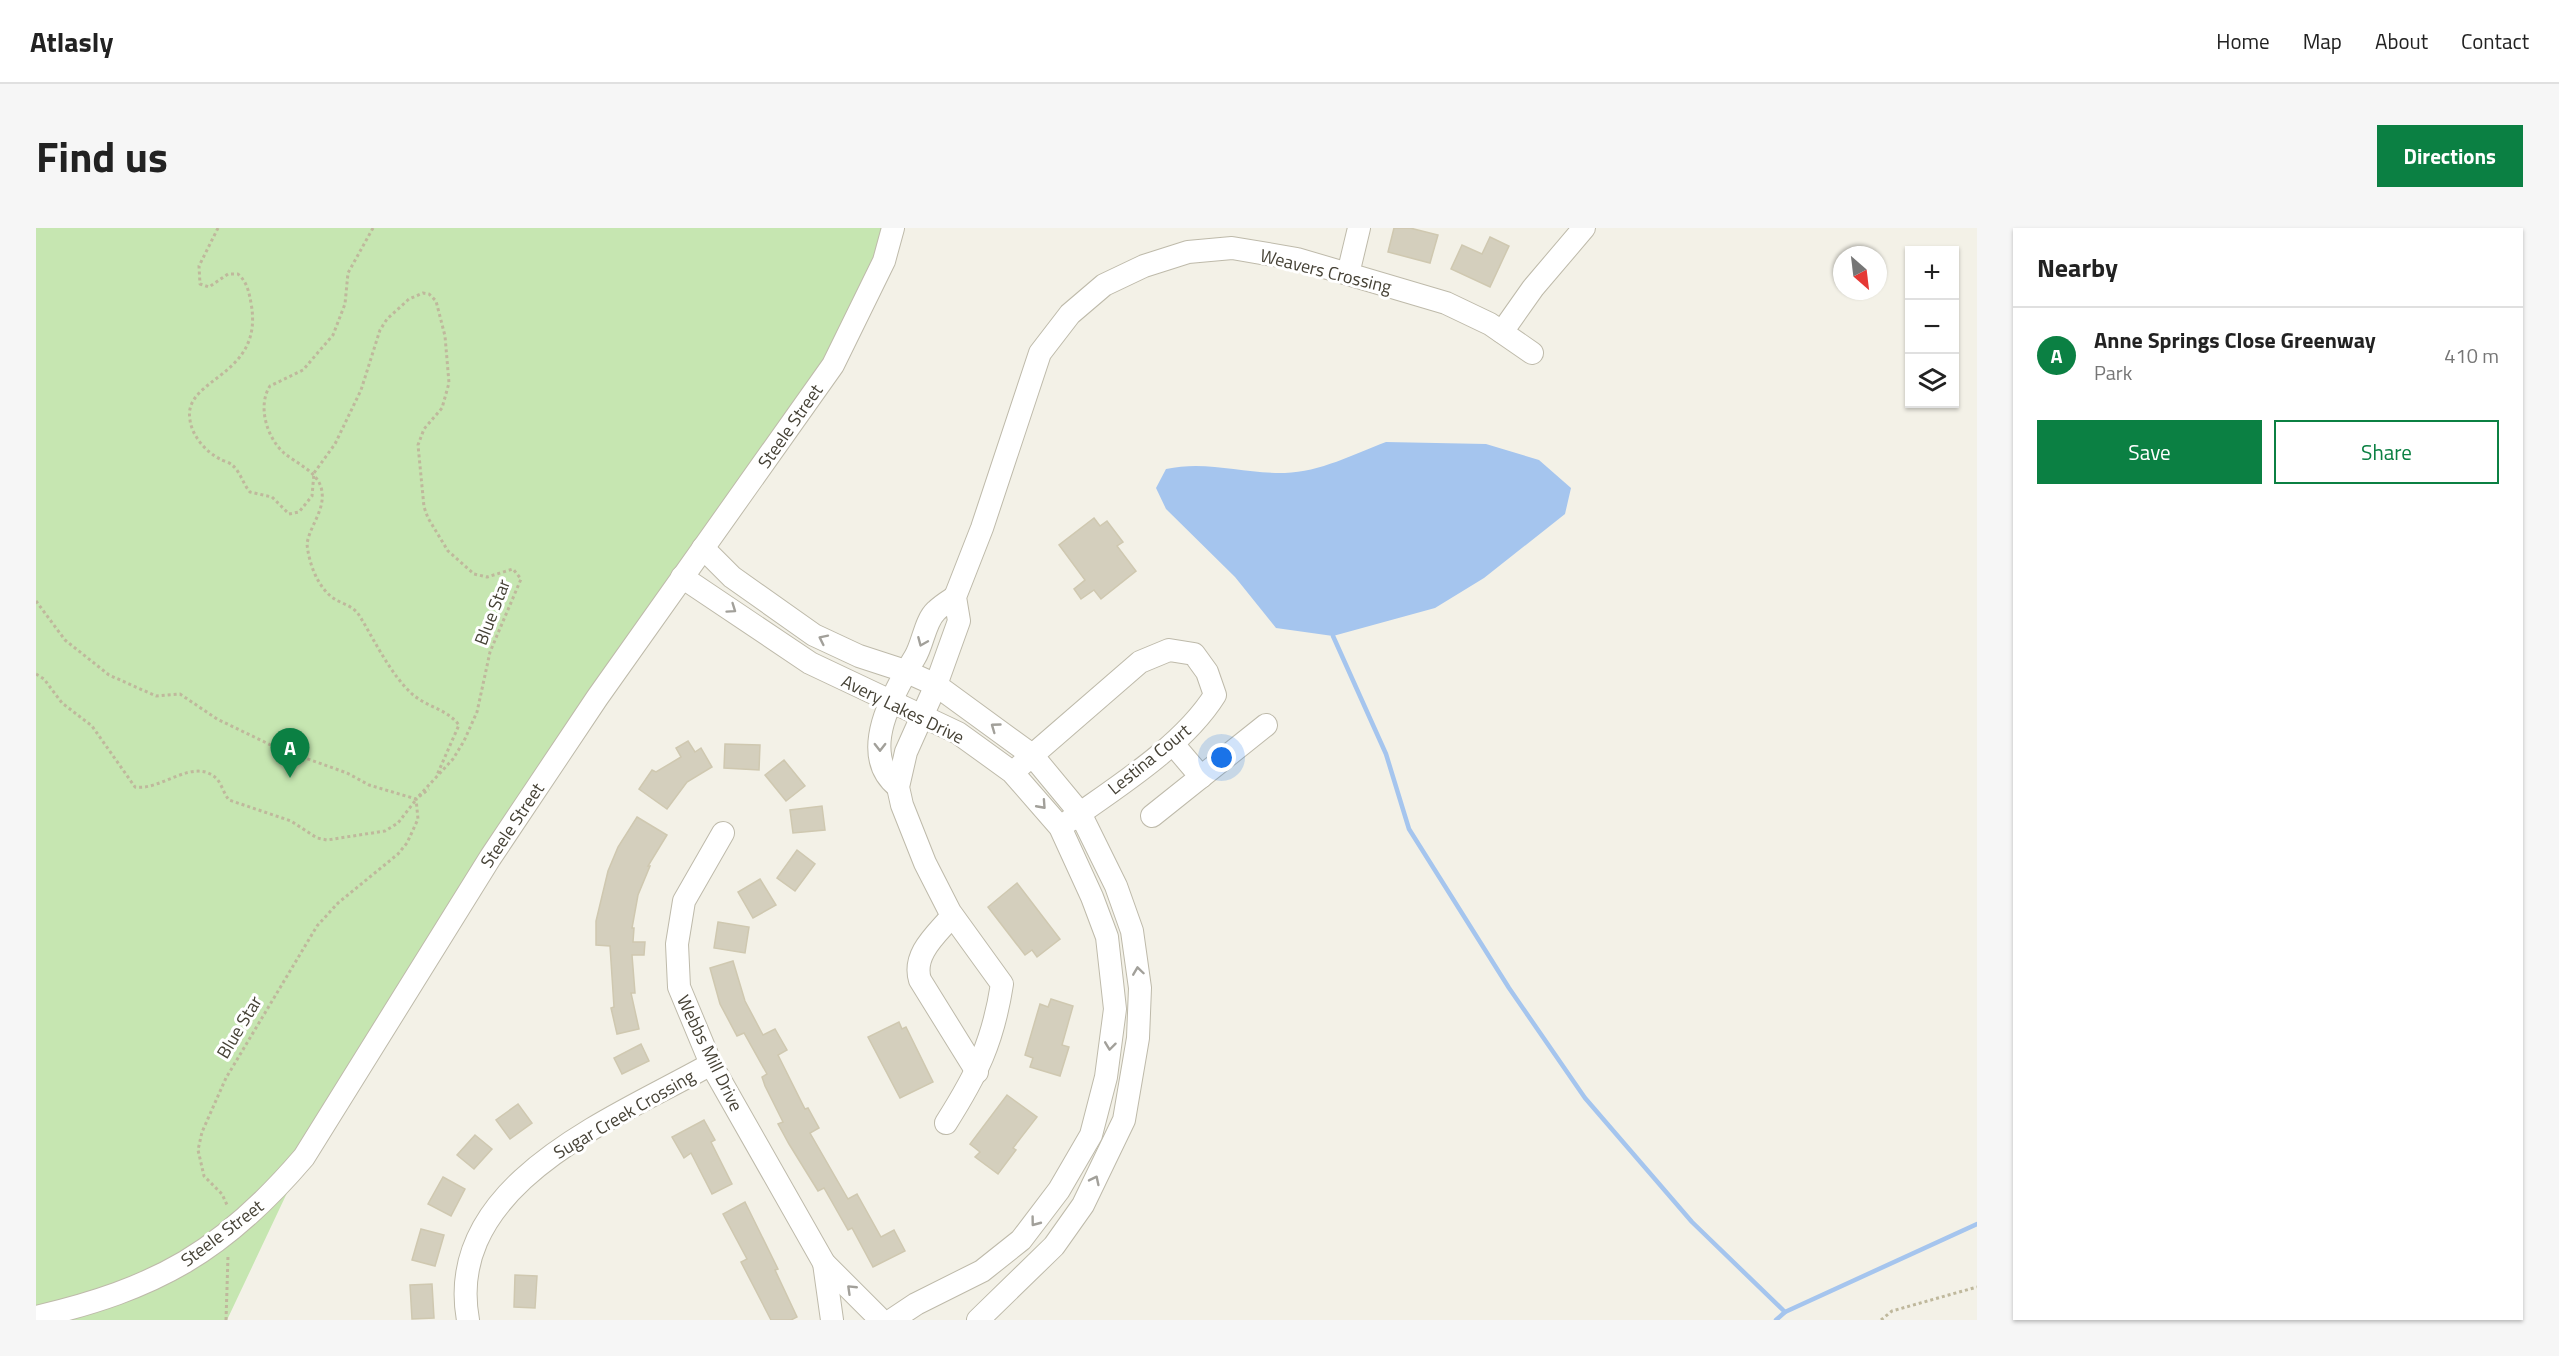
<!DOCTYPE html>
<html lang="en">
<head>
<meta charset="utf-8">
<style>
  body { margin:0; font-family:"Titillium Web",sans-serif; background:#f6f6f6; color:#222 }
  .controls { position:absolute; right:18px; top:18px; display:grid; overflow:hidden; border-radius:0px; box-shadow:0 2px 4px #0004 }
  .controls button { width:54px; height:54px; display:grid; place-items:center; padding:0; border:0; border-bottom:2px solid #e0e0e0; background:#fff; color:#222; font:30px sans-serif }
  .compass { position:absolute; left:1797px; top:18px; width:54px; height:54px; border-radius:50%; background:#fff; box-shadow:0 2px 4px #0004; rotate:152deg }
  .you { position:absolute; left:1186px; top:530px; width:21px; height:21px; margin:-15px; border:4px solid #fff; border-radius:50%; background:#1a73e8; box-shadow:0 0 0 9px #1a73e833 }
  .badge { display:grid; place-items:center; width:39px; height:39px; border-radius:50%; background:#0b8043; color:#fff; font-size:20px; font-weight:700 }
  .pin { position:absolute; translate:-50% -50px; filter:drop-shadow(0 2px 3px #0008) }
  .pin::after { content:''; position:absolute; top:32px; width:21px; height:18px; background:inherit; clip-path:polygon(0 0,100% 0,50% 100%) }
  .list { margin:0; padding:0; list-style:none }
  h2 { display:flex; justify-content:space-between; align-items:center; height:78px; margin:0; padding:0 24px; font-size:26px }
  h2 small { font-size:20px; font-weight:400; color:#767676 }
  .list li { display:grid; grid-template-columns:39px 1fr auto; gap:18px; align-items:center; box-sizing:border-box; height:96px; padding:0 24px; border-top:2px solid #e0e0e0 }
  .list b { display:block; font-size:22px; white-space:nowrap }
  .list p { margin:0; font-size:20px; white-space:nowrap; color:#767676 }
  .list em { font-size:20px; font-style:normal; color:#767676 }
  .actions { display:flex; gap:12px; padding:18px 24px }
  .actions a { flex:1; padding:14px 0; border:2px solid #0b8043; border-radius:0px; text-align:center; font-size:21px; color:#0b8043 }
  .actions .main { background:#0b8043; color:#fff }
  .icon { flex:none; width:33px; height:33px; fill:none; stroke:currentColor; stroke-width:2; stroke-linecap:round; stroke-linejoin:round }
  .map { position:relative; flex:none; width:1941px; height:1092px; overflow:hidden; border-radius:0px }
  header { display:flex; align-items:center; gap:36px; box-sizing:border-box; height:84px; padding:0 30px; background:#fff; border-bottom:2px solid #e0e0e0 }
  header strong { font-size:28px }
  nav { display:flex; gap:33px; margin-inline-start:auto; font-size:21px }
  .intro { display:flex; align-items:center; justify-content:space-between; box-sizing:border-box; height:144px; padding:0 36px }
  h1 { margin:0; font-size:42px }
  .button { padding:15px 27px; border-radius:0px; background:#0b8043; color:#fff; font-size:21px; font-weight:700 }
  main { display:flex; gap:36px; padding:0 36px }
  aside { flex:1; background:#fff; border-radius:0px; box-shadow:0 2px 4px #0004 }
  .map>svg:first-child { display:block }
  .green { fill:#c6e6b1 }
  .water { fill:#a5c5ee }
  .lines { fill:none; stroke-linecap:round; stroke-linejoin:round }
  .stream { stroke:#a5c5ee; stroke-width:4.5 }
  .building { fill:#d4cfbd; stroke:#cfc8b0; stroke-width:1.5 }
  .minor-casing { stroke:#bebaaa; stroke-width:24 }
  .path { stroke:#bfb89c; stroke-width:3; stroke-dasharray:3 3; stroke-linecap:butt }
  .minor { stroke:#fff; stroke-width:22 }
  .oneway { stroke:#a2a09a }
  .labels { text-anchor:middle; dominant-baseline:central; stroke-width:6; stroke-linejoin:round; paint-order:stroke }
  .street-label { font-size:18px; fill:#464236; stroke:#fff }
</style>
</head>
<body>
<header>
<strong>Atlasly</strong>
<nav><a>Home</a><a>Map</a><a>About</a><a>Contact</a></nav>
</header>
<div class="intro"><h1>Find us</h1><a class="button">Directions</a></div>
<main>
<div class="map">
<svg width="1941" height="1092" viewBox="0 0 1941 1092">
  <rect width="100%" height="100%" fill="#f3f1e7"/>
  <polygon class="green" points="0,0 857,0 848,33 720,246 268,929 191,1092 0,1092"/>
  <path class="water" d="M 1350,214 L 1450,216 L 1503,232 L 1535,260 L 1529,286 L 1448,350 L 1399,380 L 1297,408 L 1240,400 L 1199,349 L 1130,281 L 1120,260 L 1130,241 C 1171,232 1208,246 1249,245 C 1284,244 1318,226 1350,214 Z"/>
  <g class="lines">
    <g class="stream">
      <polyline points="1297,408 1350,526 1373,601 1473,760 1549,870 1656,994 1749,1084"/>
      <polyline points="1740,1092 1749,1084 1941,996"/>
    </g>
  </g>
  <g class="building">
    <polygon points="1358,0 1374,0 1402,7 1394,35 1352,24"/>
    <polygon points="1454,9 1473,18 1454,59 1415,41 1426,17 1446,26"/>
    <polygon points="1058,290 1064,298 1071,293 1087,314 1081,318 1100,343 1065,371 1058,362 1045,371 1038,361 1049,352 1023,317"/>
    <polygon points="652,513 659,524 665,520 676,539 651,554 631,581 603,561 616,542 620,544 645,529 640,520"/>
    <polygon points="689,516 724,517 723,542 688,540"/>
    <polygon points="748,532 769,558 750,573 729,547"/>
    <polygon points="786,578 789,602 757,605 754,582"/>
    <polygon points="601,589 631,607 612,638 614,638 602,667 596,700 598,700 597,714 609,714 608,727 596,727 599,765 595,765 603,801 581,806 575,780 578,779 574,718 560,717 560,693 572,643 582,619"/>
    <polygon points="761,622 779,636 759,663 741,650"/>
    <polygon points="724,651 740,677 717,690 702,664"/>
    <polygon points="981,655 1024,711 1001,729 996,722 989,727 952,679"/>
    <polygon points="682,694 713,699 709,725 678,720"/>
    <polygon points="697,733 709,773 727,807 739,801 751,822 742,827 769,881 772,880 783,900 774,905 812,971 821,966 845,1009 858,1002 869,1023 837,1039 816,1000 812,1002 788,960 782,963 753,916 742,896 747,894 729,858 726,849 731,846 708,805 701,808 684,776 674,740"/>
    <polygon points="1015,771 1037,778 1026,817 1033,819 1024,848 994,839 997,830 989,827 1004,776 1012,779"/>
    <polygon points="863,794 866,801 870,799 897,854 864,870 832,809"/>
    <polygon points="605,816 613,833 586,846 578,830"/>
    <polygon points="971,867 1001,889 977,920 980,922 962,946 939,929 944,924 934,916"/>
    <polygon points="482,876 496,895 474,911 460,892"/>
    <polygon points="668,892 679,912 675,914 696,956 676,966 655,925 648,930 636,909"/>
    <polygon points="439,907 456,921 438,941 421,927"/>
    <polygon points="407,949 429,961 415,988 392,976"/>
    <polygon points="709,974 742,1041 739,1042 761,1089 755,1092 735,1092 705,1034 711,1031 687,986"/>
    <polygon points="385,1001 408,1007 399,1038 376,1032"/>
    <polygon points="479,1047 501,1048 499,1080 478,1079"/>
    <polygon points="396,1056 398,1090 376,1091 374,1057"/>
  </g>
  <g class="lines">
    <defs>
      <g id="minor">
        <polyline points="1312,46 1323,0"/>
        <polyline points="1466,104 1497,60 1548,0"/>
        <polyline points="667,320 696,349 778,407 823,428 869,443 900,457 996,527 1044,585 1080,658 1096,703 1104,760 1102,810 1088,892 1047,977 1018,1018 942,1092"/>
        <polyline points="646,349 774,435 922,505 976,544 1024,599 1056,669 1071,709 1079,781 1070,849 1055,907 1023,962 985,1012 946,1043 880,1076 856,1092"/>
        <polyline points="1137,516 1165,549"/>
        <path d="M 984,538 L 1104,434 L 1133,422 L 1158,426 L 1171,444 L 1179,467 C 1148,517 1081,559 1033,593"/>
        <path d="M 862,559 C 821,526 857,465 879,429 C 887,416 889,393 900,383 C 906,377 913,373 919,369"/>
        <polyline points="1116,588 1230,497"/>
        <polyline points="687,605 648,673 641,716 643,759 675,836 788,1035 842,1089"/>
        <path d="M 916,688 C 901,706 876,726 884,752 L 941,844"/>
        <path d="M 910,895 C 941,846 957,814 966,756 L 914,684 L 889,635 L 866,577 L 862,559 L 870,524 L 900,457 L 923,393 L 919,369 L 946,300 L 1004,125 L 1034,86 L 1068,57 L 1108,38 L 1152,24 L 1196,20 L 1261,31 L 1410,75 L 1454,96 L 1496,125"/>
        <polyline points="788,1035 796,1092"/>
        <path d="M 0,1089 C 120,1061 187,1024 268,929 L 454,630 L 561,470 L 797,137 L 848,33 L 857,0"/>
        <path d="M 432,1092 C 407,955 580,890 675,836"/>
      </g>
    </defs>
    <use href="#minor" class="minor-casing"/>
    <g class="path">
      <path d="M 182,0 L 163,38 L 164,56 L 173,59 L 192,46 L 202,46 C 211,54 213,64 215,75 C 229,150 146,149 154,192 C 156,208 170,224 184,231 C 187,233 193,234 196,237 C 204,243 207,256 214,264 L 236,269 L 253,286 L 263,284 L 276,268 L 278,245 L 299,216 L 325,162 L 344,102 L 351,91 L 373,71 L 387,65 L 393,66 L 400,73 L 409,108 L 413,155 L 406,180 L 388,201 L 382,217 L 388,279 L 392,290 L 412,323 L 438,346 L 451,349 L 477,341 L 485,351 L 454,424 L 441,484 L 428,513 L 417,531 L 380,571 L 382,591 L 371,615 L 362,626 L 302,675 L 281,698 L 190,850 L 166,904 L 162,922 L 168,948 L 186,966 L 192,979"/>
      <path d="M 337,0 L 312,45 L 309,76 L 297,107 L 267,142 L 234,158 C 221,178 231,210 248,225 C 260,235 280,243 285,259 C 291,281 274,296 271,316 C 273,336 282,361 300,372 C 308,376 318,379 323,387 C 339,413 352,442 374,464 C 389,479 410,480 423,497 L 401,547"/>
      <polyline points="0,373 29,412 73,447 120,468 144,466 181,491 241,520 311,545 333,557 380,571 393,561"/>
      <path d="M 0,446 L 8,451 L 26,475 L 56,498 L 99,559 C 126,563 158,528 181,551 C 186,557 188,566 193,572 L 255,593 L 281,610 L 291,612 L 349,603 L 362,595 L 379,573"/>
      <polyline points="190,1092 192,1028"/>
      <polyline points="1845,1092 1856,1083 1941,1059"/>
    </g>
    <use href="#minor" class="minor"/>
  </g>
  <defs><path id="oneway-chevron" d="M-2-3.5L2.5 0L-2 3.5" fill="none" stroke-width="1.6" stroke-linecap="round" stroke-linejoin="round" transform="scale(1.5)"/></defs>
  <g class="oneway">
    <use href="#oneway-chevron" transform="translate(696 381) rotate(35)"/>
    <use href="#oneway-chevron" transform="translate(787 411) rotate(-154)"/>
    <use href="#oneway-chevron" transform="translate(886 414) rotate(113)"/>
    <use href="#oneway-chevron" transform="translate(959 499) rotate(-144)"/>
    <use href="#oneway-chevron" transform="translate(844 519) rotate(90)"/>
    <use href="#oneway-chevron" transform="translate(1006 577) rotate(48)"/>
    <use href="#oneway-chevron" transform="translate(1102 743) rotate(-98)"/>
    <use href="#oneway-chevron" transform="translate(1074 818) rotate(97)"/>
    <use href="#oneway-chevron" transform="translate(1059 952) rotate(-64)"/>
    <use href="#oneway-chevron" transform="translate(999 994) rotate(127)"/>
    <use href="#oneway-chevron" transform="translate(815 1061) rotate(-136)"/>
  </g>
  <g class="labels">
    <g class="street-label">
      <text transform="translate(1290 43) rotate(14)">Weavers Crossing</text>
      <text transform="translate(754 198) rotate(-55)">Steele Street</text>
      <text transform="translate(456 384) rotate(-69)">Blue Star</text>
      <text transform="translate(867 481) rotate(26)">Avery Lakes Drive</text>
      <text transform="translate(1113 531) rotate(-39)">Lestina Court</text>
      <text transform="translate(476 597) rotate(-56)">Steele Street</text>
      <text transform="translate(203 799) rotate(-59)">Blue Star</text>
      <text transform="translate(674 825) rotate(64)">Webbs Mill Drive</text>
      <text transform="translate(588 886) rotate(-30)">Sugar Creek Crossing</text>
      <text transform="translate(186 1005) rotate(-37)">Steele Street</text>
    </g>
  </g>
</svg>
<div class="controls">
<button>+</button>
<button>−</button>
<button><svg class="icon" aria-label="layers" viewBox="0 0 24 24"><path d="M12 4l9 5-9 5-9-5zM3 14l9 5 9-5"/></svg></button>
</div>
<svg class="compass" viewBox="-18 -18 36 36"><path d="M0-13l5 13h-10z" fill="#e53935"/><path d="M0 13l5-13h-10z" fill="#767676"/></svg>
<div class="you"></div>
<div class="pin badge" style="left:254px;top:550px">A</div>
</div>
<aside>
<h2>Nearby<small></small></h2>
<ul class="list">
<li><span class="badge">A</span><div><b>Anne Springs Close Greenway</b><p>Park</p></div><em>410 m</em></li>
</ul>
<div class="actions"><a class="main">Save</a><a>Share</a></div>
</aside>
</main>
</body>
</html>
